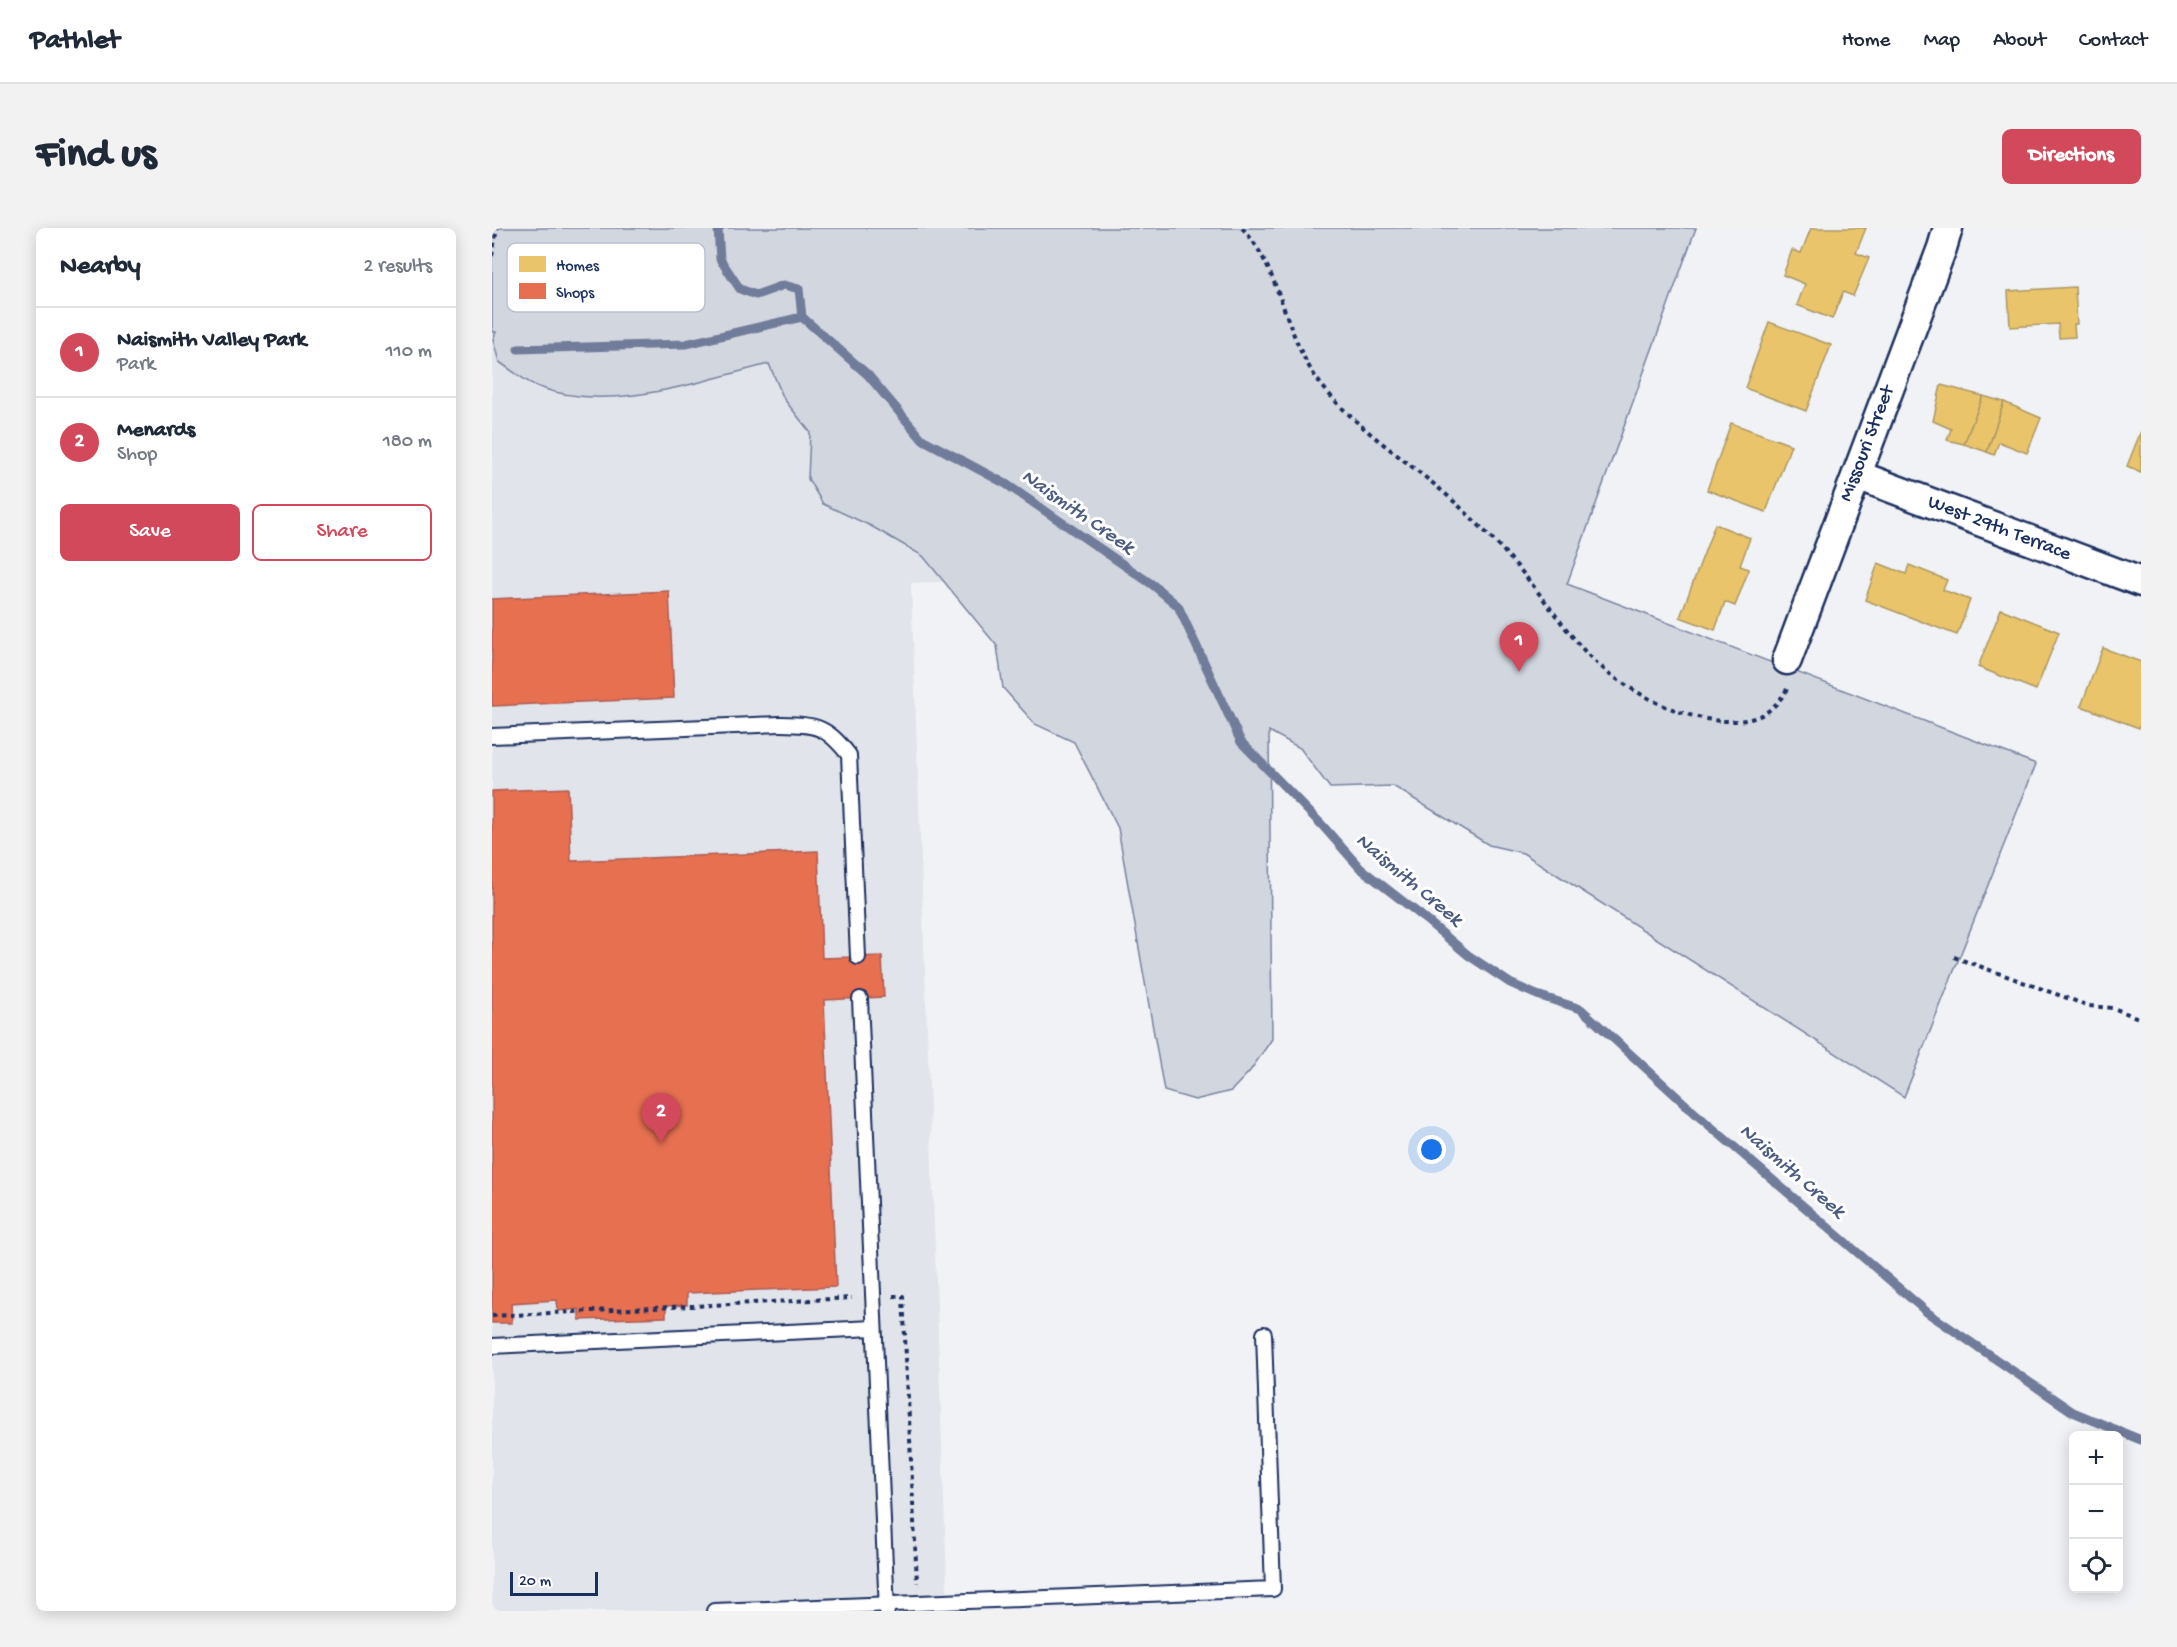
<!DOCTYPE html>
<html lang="en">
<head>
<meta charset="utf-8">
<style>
  body { margin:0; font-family:"Gochi Hand",sans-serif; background:#f2f2f3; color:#1f2937 }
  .controls { position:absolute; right:18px; bottom:18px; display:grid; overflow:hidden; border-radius:9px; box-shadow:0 3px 15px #0003 }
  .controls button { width:54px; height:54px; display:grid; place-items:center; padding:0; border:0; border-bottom:2px solid #e0e1e3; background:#fff; color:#1f2937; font:30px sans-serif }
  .scale { position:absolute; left:18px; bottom:15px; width:88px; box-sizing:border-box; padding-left:6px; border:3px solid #1b2f5e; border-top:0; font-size:16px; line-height:21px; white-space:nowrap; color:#1b2f5e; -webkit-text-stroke:4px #fff; paint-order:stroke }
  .you { position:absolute; left:940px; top:922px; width:21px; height:21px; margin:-15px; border:4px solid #fff; border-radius:50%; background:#1a73e8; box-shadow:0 0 0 9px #1a73e833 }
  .badge { display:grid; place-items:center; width:39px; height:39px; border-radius:50%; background:#d1495b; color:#fff; font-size:20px; font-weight:700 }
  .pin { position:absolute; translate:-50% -50px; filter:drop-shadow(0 2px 3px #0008) }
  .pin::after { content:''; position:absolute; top:32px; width:21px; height:18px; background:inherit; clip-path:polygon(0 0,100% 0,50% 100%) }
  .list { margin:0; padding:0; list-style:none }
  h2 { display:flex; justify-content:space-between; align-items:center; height:78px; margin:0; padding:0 24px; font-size:26px }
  h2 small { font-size:20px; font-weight:400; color:#747a83 }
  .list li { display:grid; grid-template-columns:39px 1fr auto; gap:18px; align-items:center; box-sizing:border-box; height:90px; padding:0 24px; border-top:2px solid #e0e1e3 }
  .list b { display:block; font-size:22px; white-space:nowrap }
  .list p { margin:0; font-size:20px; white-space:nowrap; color:#747a83 }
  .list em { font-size:20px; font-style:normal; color:#747a83 }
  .actions { display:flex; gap:12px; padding:18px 24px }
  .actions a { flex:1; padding:14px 0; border:2px solid #d1495b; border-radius:9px; text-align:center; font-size:21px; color:#d1495b }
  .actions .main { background:#d1495b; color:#fff }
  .icon { flex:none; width:33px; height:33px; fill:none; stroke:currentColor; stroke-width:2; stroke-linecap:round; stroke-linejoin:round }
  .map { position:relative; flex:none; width:1649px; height:1383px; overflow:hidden; border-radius:9px }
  header { display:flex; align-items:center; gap:36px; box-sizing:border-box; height:84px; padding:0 30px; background:#fff; border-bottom:2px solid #e0e1e3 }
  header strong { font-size:28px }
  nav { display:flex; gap:33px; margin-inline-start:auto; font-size:21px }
  .intro { display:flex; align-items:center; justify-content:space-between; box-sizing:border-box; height:144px; padding:0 36px }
  h1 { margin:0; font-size:42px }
  .button { padding:15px 27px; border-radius:9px; background:#d1495b; color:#fff; font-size:21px; font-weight:700 }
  main { display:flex; gap:36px; padding:0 36px }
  aside { flex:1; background:#fff; border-radius:9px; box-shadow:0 3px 15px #0003 }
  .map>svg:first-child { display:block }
  .built { fill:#e1e4ea }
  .green { fill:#d2d6df; stroke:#76829e; stroke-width:1.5 }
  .homes { fill:#e9c46a; stroke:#ab9766; stroke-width:1.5 }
  .shops { fill:#e76f51; stroke:#aa5c55; stroke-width:1.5 }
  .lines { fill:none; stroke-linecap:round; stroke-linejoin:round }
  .stream { stroke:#707c9a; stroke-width:9 }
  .service-casing { stroke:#1b2f5e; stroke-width:18 }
  .minor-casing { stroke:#1b2f5e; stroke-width:33 }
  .path { stroke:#1b2f5e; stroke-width:4; stroke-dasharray:4.5 4.5; stroke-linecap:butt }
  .service { stroke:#fff; stroke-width:14 }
  .minor { stroke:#fff; stroke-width:28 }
  .labels { text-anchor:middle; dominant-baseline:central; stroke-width:6; stroke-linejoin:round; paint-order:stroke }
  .street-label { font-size:20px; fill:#1b2f5e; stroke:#fff }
  .water-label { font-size:21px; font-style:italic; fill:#4c5c81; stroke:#fff }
  .key { fill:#fff; stroke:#bbc1cf; stroke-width:1.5 }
  .key-label { font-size:16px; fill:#1b2f5e }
</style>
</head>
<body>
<header>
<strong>Pathlet</strong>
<nav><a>Home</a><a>Map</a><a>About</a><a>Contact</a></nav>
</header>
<div class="intro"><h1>Find us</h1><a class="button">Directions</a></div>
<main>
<aside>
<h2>Nearby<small>2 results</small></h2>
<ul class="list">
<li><span class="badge">1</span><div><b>Naismith Valley Park</b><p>Park</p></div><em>110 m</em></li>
<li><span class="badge">2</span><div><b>Menards</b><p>Shop</p></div><em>180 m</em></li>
</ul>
<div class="actions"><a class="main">Save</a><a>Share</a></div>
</aside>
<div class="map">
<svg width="1649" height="1383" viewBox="0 0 1649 1383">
  <rect width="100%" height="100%" fill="#f1f2f5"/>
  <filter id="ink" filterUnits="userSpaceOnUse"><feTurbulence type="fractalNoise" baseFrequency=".0167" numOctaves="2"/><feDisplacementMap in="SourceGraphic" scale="12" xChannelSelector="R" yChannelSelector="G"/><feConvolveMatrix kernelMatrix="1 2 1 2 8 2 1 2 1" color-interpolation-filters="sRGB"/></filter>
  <g filter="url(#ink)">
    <polygon class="built" points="717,76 727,343 419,355 456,1383 0,1383 0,104"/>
    <path class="green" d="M 0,0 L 1204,0 L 1075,356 L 1544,536 L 1412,869 L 1031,625 L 997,617 L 901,558 L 838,560 L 808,520 L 777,503 L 780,811 L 758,843 L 739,863 L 703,872 L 672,863 L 626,600 L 582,514 L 543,496 L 511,460 L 505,418 L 431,328 L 379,298 L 331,276 L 316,251 L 318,204 L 292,171 L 277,136 C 207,153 117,186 47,159 C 33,154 20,142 7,134 L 1,112 L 4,104 L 0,104 Z"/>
    <g class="homes">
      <polygon points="1319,0 1374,0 1364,25 1377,30 1361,68 1351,64 1340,91 1305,77 1313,56 1291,47 1300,22 1309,25"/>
      <polygon points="1583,59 1585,96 1582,96 1583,109 1567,110 1566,96 1518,99 1516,63"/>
      <polygon points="1277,94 1339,117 1314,183 1253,160"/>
      <polygon points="1449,157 1491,168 1472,216 1455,212 1459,201 1441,193"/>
      <polygon points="1491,168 1512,174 1495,224 1472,216"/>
      <polygon points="1512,174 1549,190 1535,225 1507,214 1502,227 1495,224"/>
      <polygon points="1239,195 1299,217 1274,284 1215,262"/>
      <polygon points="1649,203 1649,244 1635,238"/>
      <polygon points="1223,296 1258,310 1248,338 1257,341 1243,378 1233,374 1223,402 1188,389"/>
      <polygon points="1386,335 1414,346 1417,337 1455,352 1451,362 1478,372 1465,407 1373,372"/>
      <polygon points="1509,381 1567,404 1544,462 1486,439"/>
      <polygon points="1611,420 1649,434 1649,494 1647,500 1589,478"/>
    </g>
    <g class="shops">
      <polygon points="177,363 182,470 0,478 0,371"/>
      <polygon points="76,560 79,633 326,623 330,730 390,728 392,769 332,772 344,1059 195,1065 195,1077 174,1078 174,1089 87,1092 87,1081 66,1083 65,1072 19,1075 20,1095 0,1095 0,563"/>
    </g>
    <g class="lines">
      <g class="stream">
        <polyline points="228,0 226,1 228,31 248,61 264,67 292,57 307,61 310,89 376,147 430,211 514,256 661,357 686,378 749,514 830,597 868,640 926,685 976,727 1018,755 1045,767 1089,781 1204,886 1436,1085 1581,1184 1649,1212"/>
        <polyline points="26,121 194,116 310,89"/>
      </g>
      <defs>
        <g id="service">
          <path d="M 0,508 L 288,496 C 325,497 333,497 357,527 L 366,729"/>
          <polyline points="368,771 395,1383"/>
          <polyline points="0,1118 382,1100"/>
          <polyline points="222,1383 781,1361 772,1106"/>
        </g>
        <g id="minor">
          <polyline points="1365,247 1649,354"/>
          <polyline points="1295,432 1450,20 1456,0"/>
        </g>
      </defs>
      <use href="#service" class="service-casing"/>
      <use href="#minor" class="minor-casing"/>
      <g class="path">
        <path d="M 750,0 C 786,37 792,101 821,145 C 855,197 923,236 968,279 C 988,298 1007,317 1025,338 C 1047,364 1067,393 1089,419 C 1121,456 1182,490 1231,493 C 1262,494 1279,488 1295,461"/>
        <polyline points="0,28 5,0"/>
        <polyline points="1462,729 1597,778 1621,780 1649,791"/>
        <polyline points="401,1068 411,1068 425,1355"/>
        <polyline points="0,1088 360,1070"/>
      </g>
      <use href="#service" class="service"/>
      <use href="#minor" class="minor"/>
    </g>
  </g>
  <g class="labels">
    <g class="street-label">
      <text transform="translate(1376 216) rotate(-69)">Missouri Street</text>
      <text transform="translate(1507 301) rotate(21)">West 29th Terrace</text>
    </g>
    <g class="water-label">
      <text transform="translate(585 285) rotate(35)">Naismith Creek</text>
      <text transform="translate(916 653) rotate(40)">Naismith Creek</text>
      <text transform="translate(1299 944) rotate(41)">Naismith Creek</text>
    </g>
  </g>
  <rect x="15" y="15" width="198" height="69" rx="9" class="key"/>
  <rect x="27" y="28" width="27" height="16" fill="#e9c46a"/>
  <rect x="27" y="55" width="27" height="16" fill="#e76f51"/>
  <g class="key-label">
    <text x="64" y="42">Homes</text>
    <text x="64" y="69">Shops</text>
  </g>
</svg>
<div class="controls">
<button>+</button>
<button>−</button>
<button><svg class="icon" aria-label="locate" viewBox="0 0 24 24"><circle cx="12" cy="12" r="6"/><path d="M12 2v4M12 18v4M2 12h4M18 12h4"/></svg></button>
</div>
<div class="scale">20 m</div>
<div class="you"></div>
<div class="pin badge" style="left:1027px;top:444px">1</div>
<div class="pin badge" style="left:169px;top:915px">2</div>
</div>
</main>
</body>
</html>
